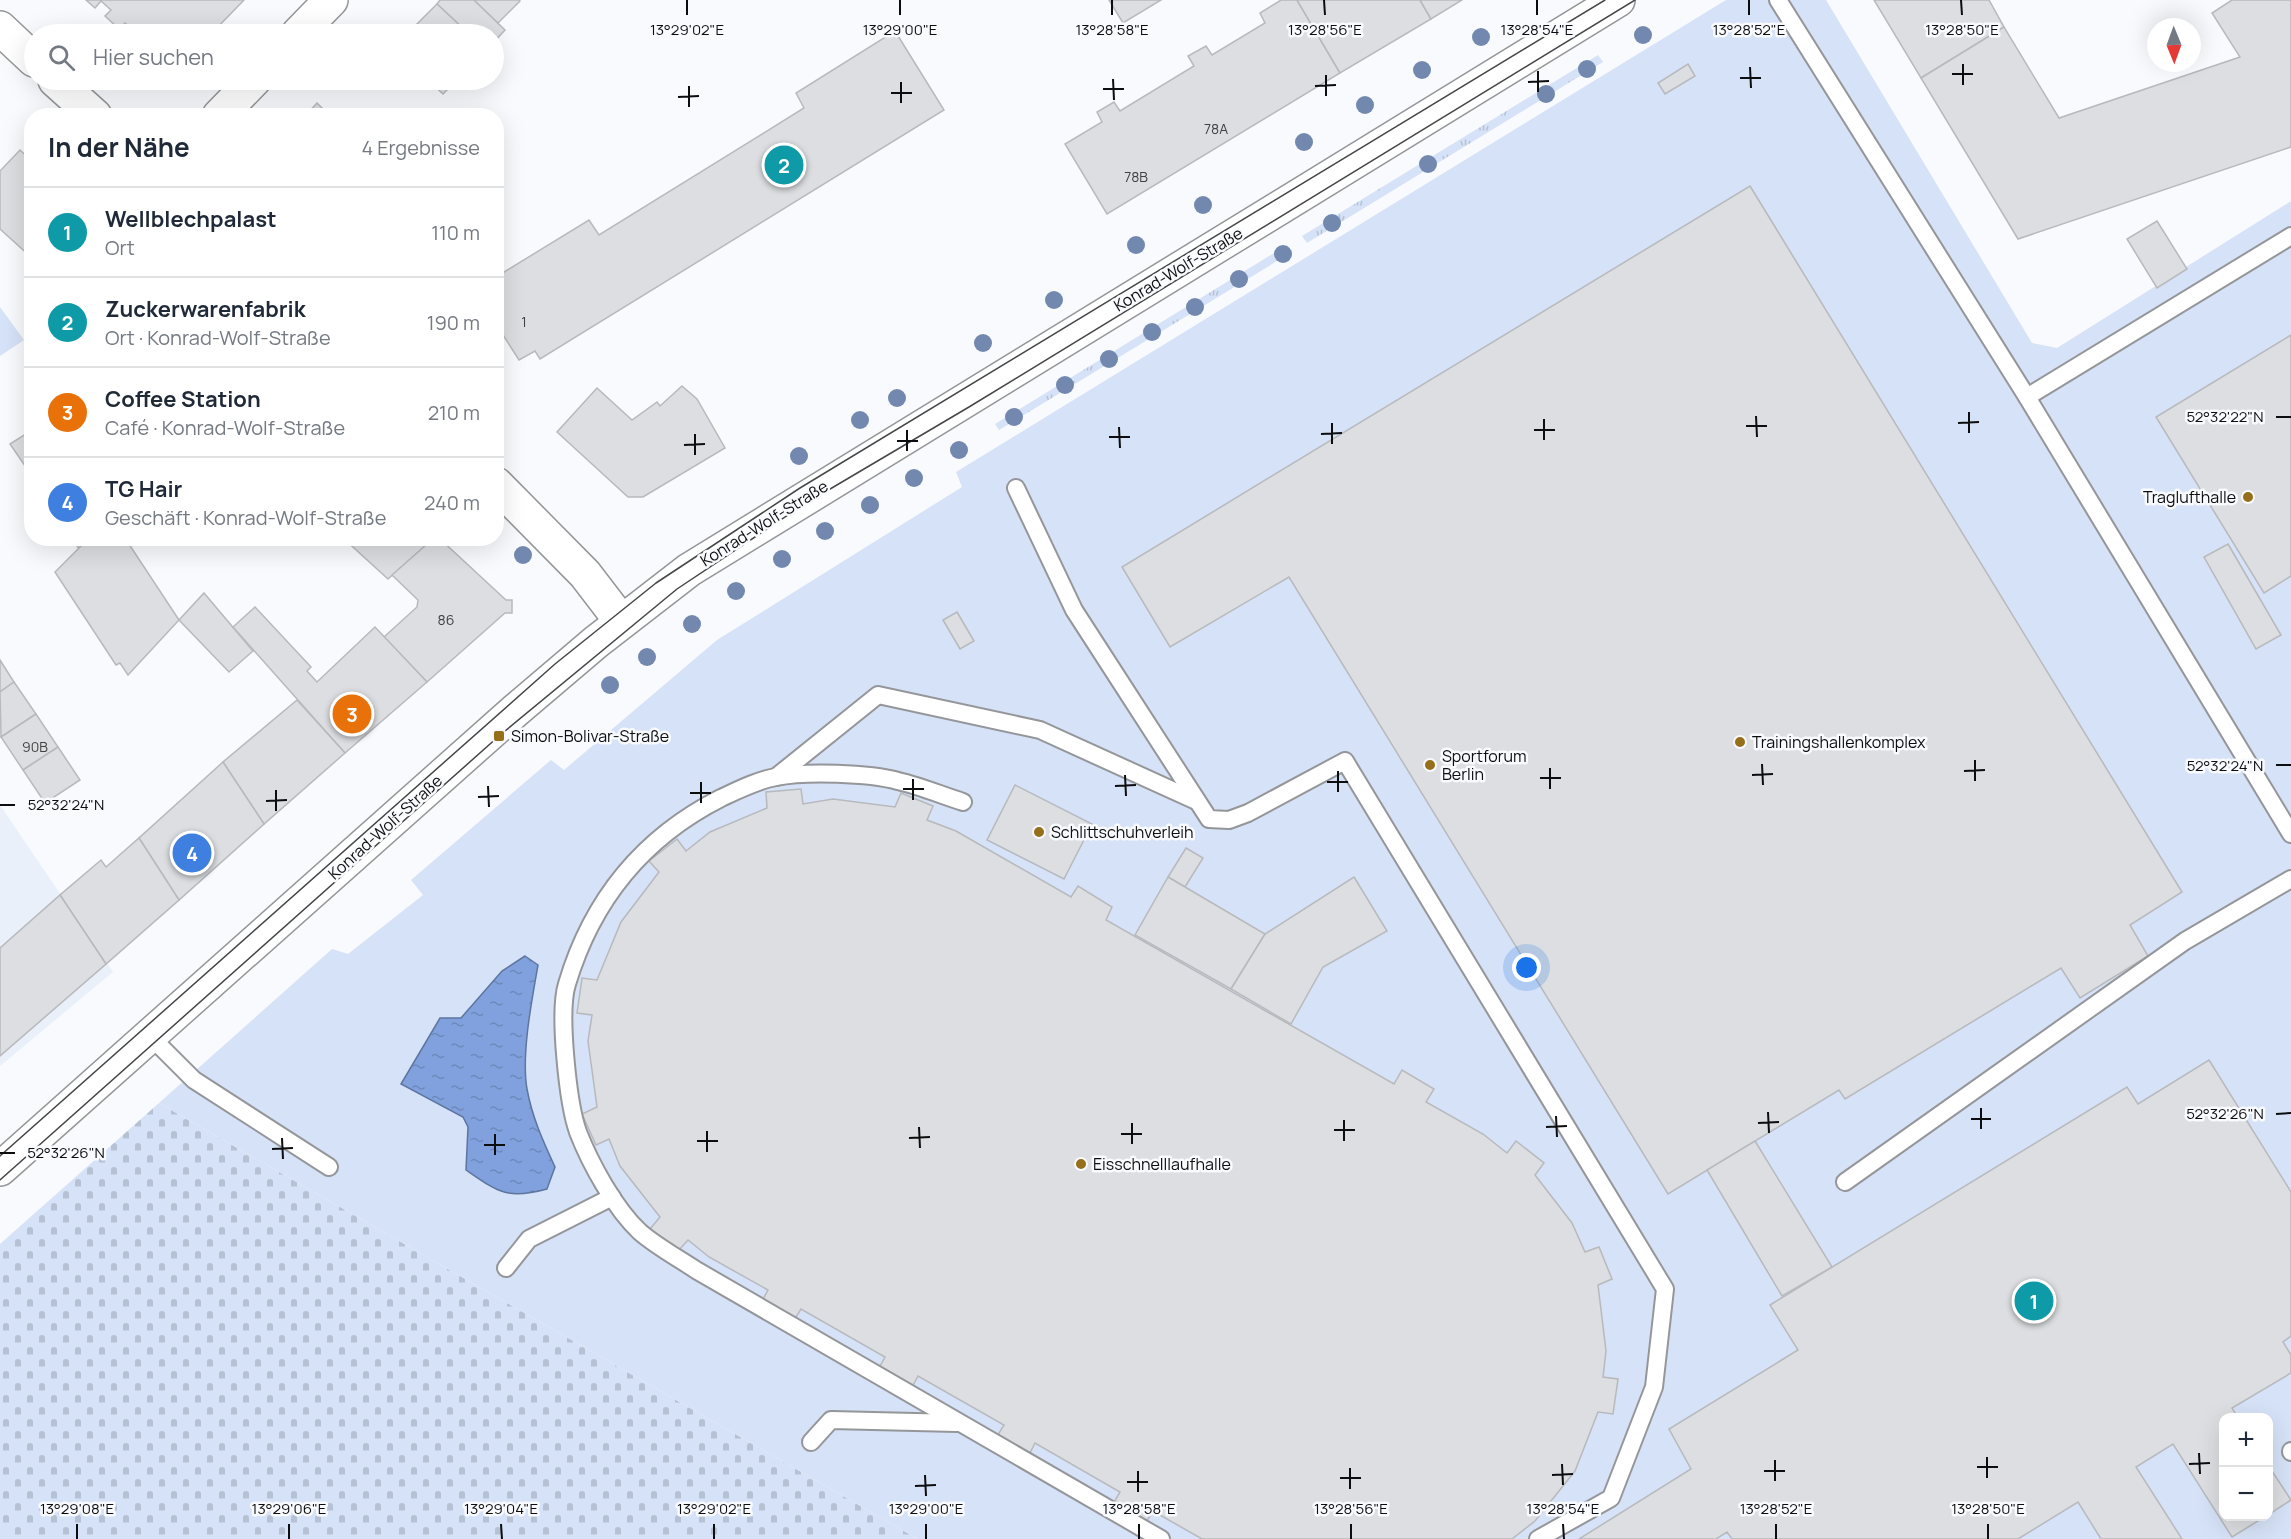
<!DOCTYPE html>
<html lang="de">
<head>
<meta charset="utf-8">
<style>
  body { margin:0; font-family:Manrope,sans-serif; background:#f6f6f7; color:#1f2937 }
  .controls { position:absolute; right:18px; bottom:18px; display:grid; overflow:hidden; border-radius:12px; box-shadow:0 6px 24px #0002 }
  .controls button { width:54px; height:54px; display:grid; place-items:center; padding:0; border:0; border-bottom:2px solid #e0e1e3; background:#fff; color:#1f2937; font:30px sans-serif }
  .compass { position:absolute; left:2147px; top:18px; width:54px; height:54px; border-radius:50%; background:#fff; box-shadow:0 6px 24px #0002; rotate:179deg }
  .you { position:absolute; left:1527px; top:968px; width:21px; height:21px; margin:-15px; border:4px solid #fff; border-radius:50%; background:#1a73e8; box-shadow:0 0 0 9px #1a73e833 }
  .badge { display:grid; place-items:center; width:39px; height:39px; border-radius:50%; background:#966f1a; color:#fff; font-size:20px; font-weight:700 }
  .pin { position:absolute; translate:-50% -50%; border:3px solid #fff; box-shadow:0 2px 6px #0006 }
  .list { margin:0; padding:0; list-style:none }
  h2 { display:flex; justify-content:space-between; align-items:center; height:78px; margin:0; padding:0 24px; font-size:26px }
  h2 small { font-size:20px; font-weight:400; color:#747a83 }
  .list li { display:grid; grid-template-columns:39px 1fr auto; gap:18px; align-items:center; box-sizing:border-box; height:90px; padding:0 24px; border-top:2px solid #e0e1e3 }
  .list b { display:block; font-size:22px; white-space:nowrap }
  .list p { margin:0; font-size:20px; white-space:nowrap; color:#747a83 }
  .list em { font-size:20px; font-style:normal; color:#747a83 }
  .icon { flex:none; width:33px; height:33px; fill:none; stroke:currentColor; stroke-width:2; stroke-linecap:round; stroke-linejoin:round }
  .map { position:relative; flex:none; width:2291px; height:1539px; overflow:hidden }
  .search { position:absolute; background:#fff; box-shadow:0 6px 24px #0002; left:24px; top:24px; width:480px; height:66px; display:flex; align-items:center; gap:15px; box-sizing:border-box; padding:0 21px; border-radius:33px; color:#747a83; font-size:22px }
  .panel { position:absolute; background:#fff; box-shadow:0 6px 24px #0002; left:24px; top:108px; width:480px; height:438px; border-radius:24px }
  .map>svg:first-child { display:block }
  .built { fill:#eaf0fa }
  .grass { fill:url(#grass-tufts) }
  .cemetery { fill:url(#cemetery-stones) }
  .green { fill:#d6e2f7; fill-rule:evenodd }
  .water { fill:url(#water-ripples); stroke:#5d759f; stroke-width:1.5 }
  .building { fill:#dcdee1; stroke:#b7b9bd; stroke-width:1.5 }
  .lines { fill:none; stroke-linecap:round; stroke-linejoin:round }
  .service-casing { stroke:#949699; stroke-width:20 }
  .minor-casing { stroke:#949699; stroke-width:36 }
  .tertiary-casing { stroke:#949699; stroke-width:36 }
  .secondary-casing { stroke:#949699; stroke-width:36 }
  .service { stroke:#fff; stroke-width:16 }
  .minor { stroke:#fff; stroke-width:33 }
  .tertiary { stroke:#fff; stroke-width:33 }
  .secondary { stroke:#fff; stroke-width:33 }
  .tram { stroke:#454648; stroke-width:1.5 }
  .tree { fill:#7388af }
  .ticks { fill:none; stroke:#0c0d0e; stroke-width:2 }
  .poi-dot { fill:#966f1a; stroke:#f8fafd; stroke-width:2 }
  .labels { text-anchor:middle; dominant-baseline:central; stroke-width:5; stroke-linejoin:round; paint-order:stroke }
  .number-label { font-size:14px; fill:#404143 }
  .street-label { font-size:16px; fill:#0c0d0e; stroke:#f8fafd }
  .poi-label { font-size:16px; fill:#0c0d0e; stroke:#f8fafd; text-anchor:start }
  .ticks-label { font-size:15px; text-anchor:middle; fill:#0c0d0e; stroke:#f8fafd; stroke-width:5; stroke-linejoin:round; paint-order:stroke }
</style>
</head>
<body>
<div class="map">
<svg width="2291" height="1539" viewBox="0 0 2291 1539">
  <defs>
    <pattern id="grass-tufts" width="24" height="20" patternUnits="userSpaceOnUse" patternTransform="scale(1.5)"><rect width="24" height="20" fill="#d6e2f7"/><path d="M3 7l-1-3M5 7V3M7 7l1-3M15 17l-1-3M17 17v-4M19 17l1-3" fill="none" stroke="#b6c1d3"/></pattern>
    <pattern id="cemetery-stones" width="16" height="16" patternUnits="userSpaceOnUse" patternTransform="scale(1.5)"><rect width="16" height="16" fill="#d6e2f7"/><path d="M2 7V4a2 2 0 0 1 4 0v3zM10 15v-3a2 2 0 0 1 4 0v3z" fill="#b6c1d3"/></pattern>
    <pattern id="water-ripples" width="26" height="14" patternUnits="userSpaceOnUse" patternTransform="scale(1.5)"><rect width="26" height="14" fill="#80a1dd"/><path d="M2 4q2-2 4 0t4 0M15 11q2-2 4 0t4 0" fill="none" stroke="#6d89bc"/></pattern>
  </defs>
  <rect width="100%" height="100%" fill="#f8fafd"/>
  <polygon class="built" points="0,805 113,972 0,1066"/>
  <g class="grass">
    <polygon points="1598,55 1603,62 1307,243 1302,236"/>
    <polygon points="1287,245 1292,252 999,430 995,424"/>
  </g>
  <polygon class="cemetery" points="159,1103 918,1539 0,1539 0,1244"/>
  <g class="green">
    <path d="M 1726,0 L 1826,0 L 2032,343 L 2057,348 L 2291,201 L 2291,1539 L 918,1539 L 159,1103 L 332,949 L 348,954 L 423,895 L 411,880 L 551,760 L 564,770 L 717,640 L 962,487 L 956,472 ZM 2224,1418 L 2268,1418 L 2268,1516 L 2224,1516 Z"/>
    <polygon points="0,307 24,340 0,356"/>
  </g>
  <path class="water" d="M 525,956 L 538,965 C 532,999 521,1055 527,1089 C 532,1117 543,1141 555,1167 L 547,1189 C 507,1200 498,1192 466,1170 L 468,1127 L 463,1117 L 401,1084 L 440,1018 L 461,1018 L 502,971 Z"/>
  <g class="building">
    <polygon points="86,0 244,0 211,34 138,34 125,23 119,29 105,16 111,10 101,1 95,8"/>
    <polygon points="440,0 474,0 505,30 494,42 494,34 469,34 437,4"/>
    <polygon points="474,0 519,0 520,1 498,23"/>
    <polygon points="1109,0 1161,0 1123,23"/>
    <polygon points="1281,0 1297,0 1340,73 1107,214 1065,144 1102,122 1097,112 1114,102 1120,111 1194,66 1188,56 1206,46 1212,55 1265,23 1260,13"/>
    <polygon points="1297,0 1420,0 1431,19 1340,73"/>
    <polygon points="1420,0 1462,0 1431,19"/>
    <polygon points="1874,0 1989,0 2004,27 1921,78"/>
    <polygon points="2232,0 2291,0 2291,147 2018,239 1921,78 2004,27 2059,118 2240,57 2212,13"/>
    <polygon points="437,4 469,34 424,34 415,26"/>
    <polygon points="415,26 424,34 407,34"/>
    <polygon points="895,31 944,110 540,359 535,351 519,360 496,324 496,289 499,287 496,277 589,220 599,235 804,108 796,93"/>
    <polygon points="1688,64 1695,76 1665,94 1658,83"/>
    <polygon points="428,80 457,80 443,94"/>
    <polygon points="317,103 330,116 305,116"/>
    <polygon points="20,150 32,161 32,258 0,229 0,171"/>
    <polygon points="1750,186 2182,892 2130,925 2148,956 2080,998 2061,968 1845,1099 1839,1090 1668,1194 1289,577 1170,647 1122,567"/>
    <polygon points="2157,221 2187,269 2157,288 2127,239"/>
    <polygon points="2291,335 2291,576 2264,593 2156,417"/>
    <polygon points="682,386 697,399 725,448 643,497 628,497 557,432 597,388 632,420 657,402 660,406"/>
    <polygon points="32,430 32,476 10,444"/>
    <polygon points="72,538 89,538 79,549"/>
    <polygon points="89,538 125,538 179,620 128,675 120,663 116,665 55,572"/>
    <polygon points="343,538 434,538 388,579"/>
    <polygon points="434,538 439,538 506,600 512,600 512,613 505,613 427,682 384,637 417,607 418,600 392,575"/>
    <polygon points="2228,544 2281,635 2256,649 2204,557"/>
    <polygon points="204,593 253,651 229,672 179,620"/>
    <polygon points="255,607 311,667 307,671 317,682 375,627 427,682 345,753 233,627"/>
    <polygon points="957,612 974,641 960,649 943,620"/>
    <polygon points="0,660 14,682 0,692"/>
    <polygon points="14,682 36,714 1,737 0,692"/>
    <polygon points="297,700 345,753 264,824 223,762"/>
    <polygon points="36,714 58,747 23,770 1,737"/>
    <polygon points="58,747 80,780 45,803 23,770"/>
    <polygon points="223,762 264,824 179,900 139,838"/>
    <polygon points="1015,785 1092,824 1064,879 987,840"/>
    <polygon points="801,789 803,804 833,799 895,807 901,793 933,806 927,820 956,831 1071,897 1078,886 1112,907 1106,920 1394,1084 1402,1070 1434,1089 1426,1102 1483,1134 1507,1153 1516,1141 1544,1163 1535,1175 1572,1223 1585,1252 1599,1247 1612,1279 1598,1285 1606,1351 1603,1377 1618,1379 1613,1414 1598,1412 1575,1471 1535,1521 1512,1539 1202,1539 1153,1511 1145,1524 1113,1504 1120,1492 1035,1443 1028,1457 996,1438 1004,1425 918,1376 911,1389 878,1370 885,1357 801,1309 793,1322 761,1303 768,1290 709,1257 688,1240 678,1251 650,1229 660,1217 620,1166 609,1139 596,1145 582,1114 597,1107 588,1041 592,1015 577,1013 582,978 597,980 621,922 659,872 649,861 677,839 686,851 710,832 767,808 766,792"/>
    <polygon points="139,838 179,900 106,964 60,895 101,860 106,867"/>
    <polygon points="1186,848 1203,858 1185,887 1168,877"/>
    <polygon points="1168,877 1265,934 1231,989 1135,935"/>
    <polygon points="1354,877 1387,931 1323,967 1291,1024 1231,989 1265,934"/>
    <polygon points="60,895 106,964 0,1056 0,948"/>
    <polygon points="2209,1060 2291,1192 2291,1336 2283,1342 2291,1355 2291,1373 2232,1408 2238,1418 2224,1418 2224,1516 2266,1516 2232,1537 2173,1444 2136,1467 2182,1539 2101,1539 2078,1502 2018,1539 1732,1539 1727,1532 1716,1539 1579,1539 1691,1469 1669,1429 1798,1350 1770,1305 2127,1087 2138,1104"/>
    <polygon points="1755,1141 1832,1267 1782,1296 1707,1170"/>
    <polygon points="2268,1465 2291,1500 2268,1515"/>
  </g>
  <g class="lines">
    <defs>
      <g id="service">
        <polyline points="1778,0 2027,397 2291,834"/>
        <polyline points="2027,397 2291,236"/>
        <polyline points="1016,488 1074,610 1209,819 1229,820 1248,813 1345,761 1665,1289 1654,1387 1611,1498 1538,1539"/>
        <polyline points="776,777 878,695 1040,730 1194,800"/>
        <path d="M 963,802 C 941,795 920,786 898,781 C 869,773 805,771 776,777 C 758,780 738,790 721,798 C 644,837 592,900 567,984 C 558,1012 568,1104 578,1132 C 590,1163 615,1209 640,1232 C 656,1246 678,1258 696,1270 L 1161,1539"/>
        <polyline points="150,1036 194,1080 329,1167"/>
        <polyline points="1845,1182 2185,941 2291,879"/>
        <polyline points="506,1268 529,1239 612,1197"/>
        <polyline points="811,1442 831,1420 957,1423"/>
        <polyline points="2291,1452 2291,1451"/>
      </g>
      <g id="minor">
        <polyline points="298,34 331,0"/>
        <polyline points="219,116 254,80"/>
      </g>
      <g id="tertiary">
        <polyline points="0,28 34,60"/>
        <polyline points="55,80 95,116"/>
        <polyline points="496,484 585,574 621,621"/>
      </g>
      <polyline id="secondary" points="0,1169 516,710 596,642 689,570 1618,0"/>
    </defs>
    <use href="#service" class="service-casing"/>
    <use href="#minor" class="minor-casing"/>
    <use href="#tertiary" class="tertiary-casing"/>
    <use href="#secondary" class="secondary-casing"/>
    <use href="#service" class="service"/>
    <use href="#minor" class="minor"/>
    <use href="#tertiary" class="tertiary"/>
    <use href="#secondary" class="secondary"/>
    <g class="tram">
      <polyline points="0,1156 555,664 656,583 800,488 1605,0"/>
      <polyline points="0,1180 499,736 677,589 803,505 969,407 1635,0"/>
    </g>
  </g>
  <g class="tree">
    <circle cx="1643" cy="35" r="9"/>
    <circle cx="1481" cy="37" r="9"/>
    <circle cx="1587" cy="69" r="9"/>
    <circle cx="1422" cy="70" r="9"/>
    <circle cx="1546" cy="94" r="9"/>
    <circle cx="1365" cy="105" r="9"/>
    <circle cx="1304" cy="142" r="9"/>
    <circle cx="1428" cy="164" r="9"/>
    <circle cx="1203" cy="205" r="9"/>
    <circle cx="1332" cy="223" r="9"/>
    <circle cx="1136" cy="245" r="9"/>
    <circle cx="1283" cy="254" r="9"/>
    <circle cx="1239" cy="279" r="9"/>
    <circle cx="1054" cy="300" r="9"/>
    <circle cx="1195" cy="307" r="9"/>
    <circle cx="1152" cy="332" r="9"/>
    <circle cx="983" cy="343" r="9"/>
    <circle cx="1109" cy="359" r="9"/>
    <circle cx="1065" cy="385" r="9"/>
    <circle cx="897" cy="398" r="9"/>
    <circle cx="1014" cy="417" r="9"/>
    <circle cx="860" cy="420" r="9"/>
    <circle cx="959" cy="450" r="9"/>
    <circle cx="799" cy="456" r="9"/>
    <circle cx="914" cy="478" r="9"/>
    <circle cx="870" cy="505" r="9"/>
    <circle cx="825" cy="531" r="9"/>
    <circle cx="523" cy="555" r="9"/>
    <circle cx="782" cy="559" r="9"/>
    <circle cx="736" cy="591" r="9"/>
    <circle cx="692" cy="624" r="9"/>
    <circle cx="647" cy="657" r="9"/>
    <circle cx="610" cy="685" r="9"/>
  </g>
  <path class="ticks" d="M 687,0 L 687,15M 900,0 L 900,15M 1112,0 L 1112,15M 1324,0 L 1325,15M 1537,0 L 1537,15M 1749,0 L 1749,15M 1961,0 L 1962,15M 1963,64 L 1963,85M 1750,67 L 1751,88M 1538,71 L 1538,92M 1952,74 L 1973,74M 1326,75 L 1326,96M 1740,78 L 1761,78M 1113,79 L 1114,100M 901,82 L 901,103M 1528,82 L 1549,81M 689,86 L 689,107M 1315,86 L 1336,85M 1103,89 L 1124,89M 891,93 L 912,93M 678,97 L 699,96M 1969,412 L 1969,433M 1756,416 L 1757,437M 2276,417 L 2291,417M 1544,419 L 1544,440M 1332,423 L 1332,444M 1958,423 L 1979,422M 1746,426 L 1767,426M 1119,427 L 1120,448M 907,430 L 907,451M 1534,430 L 1555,430M 695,434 L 695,455M 1321,434 L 1342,433M 1109,437 L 1130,437M 897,441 L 918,441M 684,445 L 705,444M 1975,760 L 1975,781M 1762,764 L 1763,785M 2276,765 L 2291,765M 1550,768 L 1550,789M 1338,771 L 1338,792M 1964,771 L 1985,770M 1125,775 L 1126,796M 1752,775 L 1773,774M 1540,778 L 1561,778M 913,779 L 913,800M 701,782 L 701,803M 1327,782 L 1348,782M 488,786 L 489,807M 1115,786 L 1136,785M 903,789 L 924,789M 276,790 L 276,811M 690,793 L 711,793M 478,797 L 499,796M 266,801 L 287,800M 0,805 L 15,805M 1981,1108 L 1981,1129M 1768,1112 L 1769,1133M 2276,1114 L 2291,1113M 1556,1116 L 1557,1137M 1971,1119 L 1991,1119M 1344,1120 L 1344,1141M 1132,1123 L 1132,1144M 1758,1123 L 1779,1122M 919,1127 L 920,1148M 1546,1127 L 1567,1126M 1334,1130 L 1355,1130M 707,1131 L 707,1152M 495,1134 L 495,1155M 1121,1134 L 1142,1134M 282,1138 L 283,1159M 909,1138 L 930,1137M 697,1141 L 718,1141M 484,1145 L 505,1145M 272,1149 L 293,1148M 0,1153 L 15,1153M 2199,1453 L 2200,1474M 1987,1457 L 1987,1478M 1775,1460 L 1775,1481M 1562,1464 L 1563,1485M 2189,1464 L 2210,1463M 1977,1467 L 1998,1467M 1350,1468 L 1350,1489M 1138,1471 L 1138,1492M 1764,1471 L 1785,1471M 925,1475 L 926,1496M 1552,1475 L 1573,1474M 1340,1478 L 1361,1478M 1127,1482 L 1148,1482M 915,1486 L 936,1485M 77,1524 L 77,1539M 289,1524 L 289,1539M 501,1524 L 502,1539M 714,1524 L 714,1539M 926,1524 L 926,1539M 1139,1524 L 1139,1539M 1351,1524 L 1351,1539M 1563,1524 L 1564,1539M 1776,1524 L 1776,1539M 1988,1524 L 1988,1539"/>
  <g class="poi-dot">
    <circle cx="2248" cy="497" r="6"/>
    <rect x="493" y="730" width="12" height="12" rx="3"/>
    <circle cx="1740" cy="742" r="6"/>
    <circle cx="1430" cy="765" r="6"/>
    <circle cx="1039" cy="832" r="6"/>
    <circle cx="1081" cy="1164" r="6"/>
  </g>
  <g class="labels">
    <g class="number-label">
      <text x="1216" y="128">78A</text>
      <text x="1136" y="176">78B</text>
      <text x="524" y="321">1</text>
      <text x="446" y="619">86</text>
      <text x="35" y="746">90B</text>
    </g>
    <g class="street-label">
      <text transform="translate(1178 269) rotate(-31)">Konrad-Wolf-Straße</text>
      <text transform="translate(764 523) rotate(-32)">Konrad-Wolf-Straße</text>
      <text transform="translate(385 827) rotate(-42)">Konrad-Wolf-Straße</text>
    </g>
    <g class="poi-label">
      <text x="2236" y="497" text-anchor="end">Traglufthalle</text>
      <text x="511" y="736">Simon-Bolivar-Straße</text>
      <text x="1752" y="742">Trainingshallenkomplex</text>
      <text x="1442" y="756">Sportforum<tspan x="1442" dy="18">Berlin</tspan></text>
      <text x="1051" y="832">Schlittschuhverleih</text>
      <text x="1093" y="1164">Eisschnelllaufhalle</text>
    </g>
  </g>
  <g class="ticks-label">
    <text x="687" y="35">13°29'02"E</text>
    <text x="900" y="35">13°29'00"E</text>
    <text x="1112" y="35">13°28'58"E</text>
    <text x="1325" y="35">13°28'56"E</text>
    <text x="1537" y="35">13°28'54"E</text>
    <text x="1749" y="35">13°28'52"E</text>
    <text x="1962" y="35">13°28'50"E</text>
    <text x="2225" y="422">52°32'22"N</text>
    <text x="2225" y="771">52°32'24"N</text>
    <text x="66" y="810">52°32'24"N</text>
    <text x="2225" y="1119">52°32'26"N</text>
    <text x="66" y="1158">52°32'26"N</text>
    <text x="77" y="1514">13°29'08"E</text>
    <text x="289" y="1514">13°29'06"E</text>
    <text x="501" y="1514">13°29'04"E</text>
    <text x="714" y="1514">13°29'02"E</text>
    <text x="926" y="1514">13°29'00"E</text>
    <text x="1139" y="1514">13°28'58"E</text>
    <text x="1351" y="1514">13°28'56"E</text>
    <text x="1563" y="1514">13°28'54"E</text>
    <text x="1776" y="1514">13°28'52"E</text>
    <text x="1988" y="1514">13°28'50"E</text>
  </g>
</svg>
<div class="controls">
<button>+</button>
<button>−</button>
</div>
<svg class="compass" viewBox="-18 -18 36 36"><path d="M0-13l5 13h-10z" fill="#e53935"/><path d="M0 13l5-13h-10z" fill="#747a83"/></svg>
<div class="you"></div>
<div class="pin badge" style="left:2034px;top:1301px;background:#0f9aa8">1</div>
<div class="pin badge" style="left:784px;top:165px;background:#0f9aa8">2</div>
<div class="pin badge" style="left:352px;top:714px;background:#e8710a">3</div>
<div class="pin badge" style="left:192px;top:853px;background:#3f7fe0">4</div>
<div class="search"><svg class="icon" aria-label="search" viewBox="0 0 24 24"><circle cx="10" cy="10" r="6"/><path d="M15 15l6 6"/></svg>Hier suchen</div>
<section class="panel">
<h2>In der Nähe<small>4 Ergebnisse</small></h2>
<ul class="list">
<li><span class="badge" style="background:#0f9aa8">1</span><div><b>Wellblechpalast</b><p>Ort</p></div><em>110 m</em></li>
<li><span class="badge" style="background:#0f9aa8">2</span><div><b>Zuckerwarenfabrik</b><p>Ort · Konrad-Wolf-Straße</p></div><em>190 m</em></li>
<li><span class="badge" style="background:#e8710a">3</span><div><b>Coffee Station</b><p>Café · Konrad-Wolf-Straße</p></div><em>210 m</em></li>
<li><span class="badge" style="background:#3f7fe0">4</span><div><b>TG Hair</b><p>Geschäft · Konrad-Wolf-Straße</p></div><em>240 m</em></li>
</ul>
</section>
</div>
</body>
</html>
